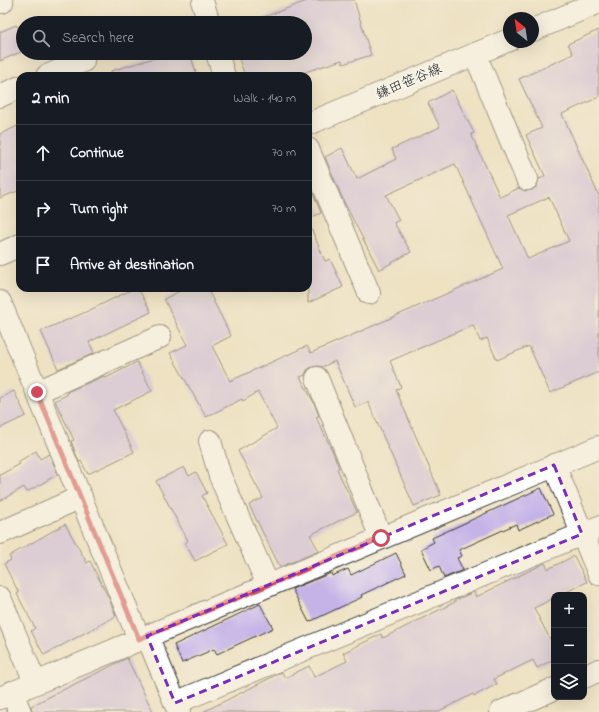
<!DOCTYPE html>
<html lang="en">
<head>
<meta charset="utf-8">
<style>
  body { margin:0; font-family:"Indie Flower","Klee One",sans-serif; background:#242831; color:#f1f3f6 }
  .controls { position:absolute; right:12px; bottom:12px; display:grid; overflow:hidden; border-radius:8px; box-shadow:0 4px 16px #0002 }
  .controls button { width:36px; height:36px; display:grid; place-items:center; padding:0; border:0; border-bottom:1px solid #363941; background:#171b24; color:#f1f3f6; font:20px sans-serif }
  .compass { position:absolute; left:503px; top:12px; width:36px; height:36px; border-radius:50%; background:#171b24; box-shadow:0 4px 16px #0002; rotate:330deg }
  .stop { position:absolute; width:12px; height:12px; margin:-9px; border:3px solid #d1495b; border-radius:50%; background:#fff }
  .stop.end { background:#d1495b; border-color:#fff; box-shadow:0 1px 4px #0008 }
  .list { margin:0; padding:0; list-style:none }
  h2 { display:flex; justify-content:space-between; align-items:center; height:52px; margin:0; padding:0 16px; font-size:17px }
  h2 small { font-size:13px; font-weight:400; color:#9ea1a6 }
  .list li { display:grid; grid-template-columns:26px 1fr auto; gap:12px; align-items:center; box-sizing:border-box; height:56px; padding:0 16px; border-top:1px solid #363941 }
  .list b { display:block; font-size:15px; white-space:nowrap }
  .list em { font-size:13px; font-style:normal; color:#9ea1a6 }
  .icon { flex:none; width:22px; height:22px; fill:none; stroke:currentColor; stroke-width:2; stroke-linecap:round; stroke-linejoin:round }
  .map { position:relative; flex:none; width:599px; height:712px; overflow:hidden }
  .search { position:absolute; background:#171b24; box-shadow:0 4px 16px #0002; left:16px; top:16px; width:296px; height:44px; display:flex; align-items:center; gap:10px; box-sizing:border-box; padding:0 14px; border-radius:22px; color:#9ea1a6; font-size:15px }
  .panel { position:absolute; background:#171b24; box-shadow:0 4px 16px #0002; left:16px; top:72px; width:296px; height:220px; border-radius:12px }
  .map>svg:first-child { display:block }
  .building { fill:#c5b3e8; fill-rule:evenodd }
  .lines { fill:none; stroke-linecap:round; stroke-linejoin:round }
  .minor-casing { stroke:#3c3a35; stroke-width:24 }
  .minor { stroke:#fff; stroke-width:22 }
  .route { stroke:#d1495b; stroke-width:5 }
  .marked { fill:none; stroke:#7b2cbf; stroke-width:3; stroke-dasharray:8 5; stroke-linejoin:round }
  .labels { text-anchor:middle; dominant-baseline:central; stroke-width:4; stroke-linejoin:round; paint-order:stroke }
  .street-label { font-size:14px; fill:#1c1c1c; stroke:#f7f3e8 }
</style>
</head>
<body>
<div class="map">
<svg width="599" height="712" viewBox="0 0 599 712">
  <rect width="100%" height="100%" fill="#f7f3e8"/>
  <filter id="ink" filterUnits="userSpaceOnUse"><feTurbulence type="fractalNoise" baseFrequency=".025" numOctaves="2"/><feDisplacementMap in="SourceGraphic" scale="8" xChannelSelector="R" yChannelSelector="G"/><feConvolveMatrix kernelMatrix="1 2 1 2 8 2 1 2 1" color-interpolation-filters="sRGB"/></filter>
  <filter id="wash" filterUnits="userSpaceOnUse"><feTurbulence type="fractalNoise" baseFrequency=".012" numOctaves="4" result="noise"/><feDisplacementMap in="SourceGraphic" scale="16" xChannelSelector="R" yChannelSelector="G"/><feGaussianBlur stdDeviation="0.9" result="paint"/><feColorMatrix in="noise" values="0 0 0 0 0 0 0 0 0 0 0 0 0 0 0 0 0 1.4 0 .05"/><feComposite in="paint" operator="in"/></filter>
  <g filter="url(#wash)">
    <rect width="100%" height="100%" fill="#eee2c3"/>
    <g id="blocks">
      <g class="building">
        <polygon points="309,0 354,0 371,55 343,64 342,60 293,76 245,76 237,53 305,53 305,23 252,23 251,20 267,16"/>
        <polygon points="16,25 17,27 23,25 23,51 0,61 0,32"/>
        <path d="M 599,30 L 599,97 L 562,114 L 599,196 L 599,372 L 550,393 L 529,346 L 497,360 L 487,338 L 480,341 L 473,325 L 390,361 L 401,387 L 396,390 L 441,495 L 414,506 L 368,402 L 355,407 L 335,361 L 322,367 L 318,366 L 312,367 L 307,370 L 305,375 L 300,377 L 314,403 L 319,416 L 316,417 L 333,452 L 339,468 L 337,469 L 357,512 L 310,535 L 319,551 L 280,567 L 249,505 L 263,498 L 238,451 L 277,428 L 258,392 L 243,401 L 242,399 L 206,417 L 170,353 L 187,345 L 164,299 L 186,288 L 207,288 L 231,336 L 212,346 L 230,381 L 307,346 L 311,353 L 503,269 L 455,164 L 386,195 L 399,220 L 394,223 L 411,252 L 379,270 L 344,202 L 325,157 L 342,148 L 357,179 L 396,159 L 392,149 L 440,127 L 428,103 L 452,90 L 474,133 L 471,134 L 500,197 L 519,188 L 525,191 L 532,190 L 537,186 L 539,179 L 545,176 L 526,135 L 542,128 L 519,79 L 573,54 L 568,44 ZM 549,197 L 569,241 L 528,259 L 508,215 Z"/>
        <polygon points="171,53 190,53 197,76 112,76 111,71"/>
        <polygon points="20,125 20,190 0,198 0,134"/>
        <polygon points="308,181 321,213 308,219"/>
        <polygon points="308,221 325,261 330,259 343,287 308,303"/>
        <polygon points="135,288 138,288 151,312 89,342 94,353 58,369 41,331 88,311"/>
        <polygon points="137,362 152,391 113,410 134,452 88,474 81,461 79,462 71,441 74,440 55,401 68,394 67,392 104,376 106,378"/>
        <polygon points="14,391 26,416 0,428 0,398"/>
        <polygon points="36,451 40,459 49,454 58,474 27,492 24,487 0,501 0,475 20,464 18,462"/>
        <polygon points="184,467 189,476 196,472 207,493 202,496 228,544 195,561 185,543 188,541 156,481"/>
        <polygon points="541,488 553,514 518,530 516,524 459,550 462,556 457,558 463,570 444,578 439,566 431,570 421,549 434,542 432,538"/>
        <polygon points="65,524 87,563 90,561 109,599 116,616 44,655 31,631 35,628 17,594 19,593 4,564 11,560 9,556"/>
        <polygon points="396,553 406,574 361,595 362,597 309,622 292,589 331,573 332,576 348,569 351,575"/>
        <polygon points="574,556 587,582 560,595 554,595 554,598 534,608 554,647 554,659 537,668 533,660 494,679 497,684 474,696 473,694 437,712 203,712 282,672 285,678 309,666 314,677 347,661 343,653 381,634 383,638 455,602 455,600 474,592 476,597 545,563 548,569"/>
        <polygon points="260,604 273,628 217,654 214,649 182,663 174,645"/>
        <polygon points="127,658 153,712 32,712 31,706"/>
      </g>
    </g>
  </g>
  <g filter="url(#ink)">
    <use href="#blocks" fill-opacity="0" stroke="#3c3a35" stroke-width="1"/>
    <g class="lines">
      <defs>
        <g id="minor">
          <polyline points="1,0 2,2"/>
          <polyline points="203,4 209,23"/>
          <polyline points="533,30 599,2"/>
          <polyline points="217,53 224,76"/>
          <polyline points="475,54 527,179"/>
          <polyline points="47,76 83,61"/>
          <polyline points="0,96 20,87"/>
          <polyline points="308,124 509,40"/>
          <polyline points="308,149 369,293"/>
          <polyline points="0,254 20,245"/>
          <polyline points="0,302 139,639"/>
          <polyline points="317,378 381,538"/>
          <polyline points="37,392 160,337"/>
          <polyline points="210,441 220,476 268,585"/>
          <polyline points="554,465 599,574"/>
          <polyline points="0,533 81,497"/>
          <polyline points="0,598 35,682"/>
          <polyline points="147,636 179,712"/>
          <polyline points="584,677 599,670"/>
          <polyline points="12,692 20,712"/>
          <polyline points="0,698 599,447"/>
          <polyline points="175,703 599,527"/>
          <polyline points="501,712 554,689"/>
        </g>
      </defs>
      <use href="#minor" class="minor-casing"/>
      <use href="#minor" class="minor"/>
    </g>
  </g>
  <g class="lines" filter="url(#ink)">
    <polyline class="route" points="37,392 139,639 381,538"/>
  </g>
  <path d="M0 0H599V712H0ZM 554,465 L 582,534 L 175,703 L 147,636 Z" fill="#eee2c3" fill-opacity=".55" fill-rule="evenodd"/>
  <path class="marked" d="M 554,465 L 582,534 L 175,703 L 147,636 Z"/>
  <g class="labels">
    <g class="street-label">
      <text transform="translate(409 82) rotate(-23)">鎌田笹谷線</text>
    </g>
  </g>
</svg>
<div class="controls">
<button>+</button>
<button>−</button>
<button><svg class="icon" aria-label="layers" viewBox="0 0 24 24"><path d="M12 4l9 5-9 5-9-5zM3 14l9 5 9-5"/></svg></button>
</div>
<svg class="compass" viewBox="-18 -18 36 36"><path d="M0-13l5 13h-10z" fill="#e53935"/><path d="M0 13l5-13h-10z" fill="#9ea1a6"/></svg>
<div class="stop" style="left:381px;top:538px"></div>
<div class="stop end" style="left:37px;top:392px"></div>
<div class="search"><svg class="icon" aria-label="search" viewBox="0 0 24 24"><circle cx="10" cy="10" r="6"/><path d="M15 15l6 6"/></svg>Search here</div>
<section class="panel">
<h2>2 min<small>Walk · 140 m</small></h2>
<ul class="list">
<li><svg class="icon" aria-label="ahead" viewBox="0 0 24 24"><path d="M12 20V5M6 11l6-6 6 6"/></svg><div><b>Continue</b></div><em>70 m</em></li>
<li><svg class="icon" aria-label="right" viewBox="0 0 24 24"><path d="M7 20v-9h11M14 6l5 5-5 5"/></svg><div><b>Turn right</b></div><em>70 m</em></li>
<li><svg class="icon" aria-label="arrive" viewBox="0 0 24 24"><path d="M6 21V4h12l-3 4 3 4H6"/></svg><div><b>Arrive at destination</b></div></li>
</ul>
</section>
</div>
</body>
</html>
